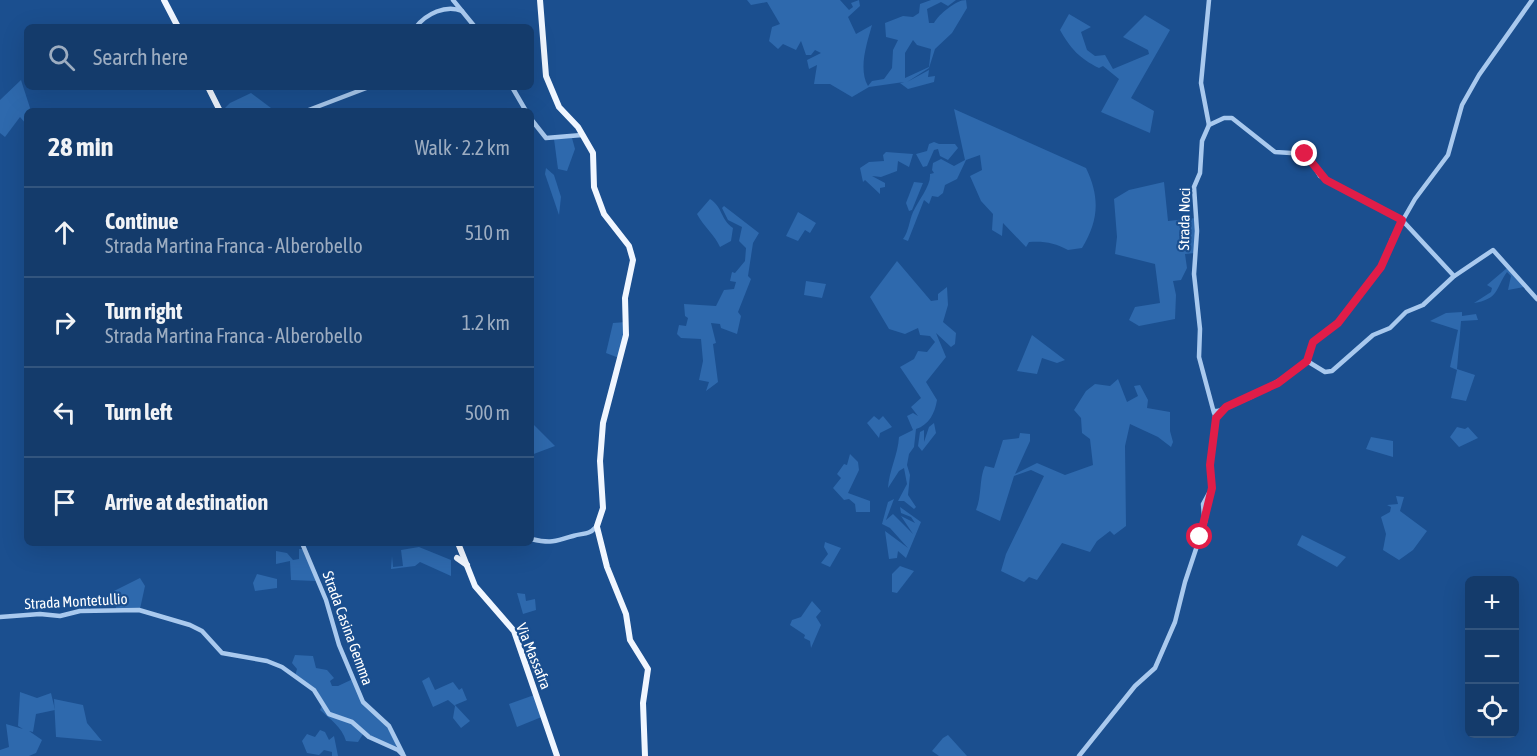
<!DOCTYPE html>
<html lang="en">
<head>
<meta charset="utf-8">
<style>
  body { margin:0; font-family:"Asap Condensed",sans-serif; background:#214673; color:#f1f3f6 }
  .controls { position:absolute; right:18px; bottom:18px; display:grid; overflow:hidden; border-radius:9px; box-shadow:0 6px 24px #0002 }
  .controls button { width:54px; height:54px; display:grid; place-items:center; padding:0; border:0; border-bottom:2px solid #33557e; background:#143b6b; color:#f1f3f6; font:30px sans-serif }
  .stop { position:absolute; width:18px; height:18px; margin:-14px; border:4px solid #e11d48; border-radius:50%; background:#fff }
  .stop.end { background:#e11d48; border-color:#fff; box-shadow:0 2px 6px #0008 }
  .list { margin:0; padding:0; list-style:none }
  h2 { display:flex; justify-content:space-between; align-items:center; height:78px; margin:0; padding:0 24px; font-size:26px }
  h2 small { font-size:20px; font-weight:400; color:#9dadc1 }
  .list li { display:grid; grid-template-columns:39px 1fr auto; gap:18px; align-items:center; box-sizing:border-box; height:90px; padding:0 24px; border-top:2px solid #33557e }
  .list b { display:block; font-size:22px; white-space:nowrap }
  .list p { margin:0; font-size:20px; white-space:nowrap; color:#9dadc1 }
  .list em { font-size:20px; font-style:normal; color:#9dadc1 }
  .icon { flex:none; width:33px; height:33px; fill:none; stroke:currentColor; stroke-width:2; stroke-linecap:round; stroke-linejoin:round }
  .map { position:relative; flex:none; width:1537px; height:756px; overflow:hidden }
  .search { position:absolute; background:#143b6b; box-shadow:0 6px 24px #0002; left:24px; top:24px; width:510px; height:66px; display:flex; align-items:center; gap:15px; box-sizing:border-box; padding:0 21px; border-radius:9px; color:#9dadc1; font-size:22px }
  .panel { position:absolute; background:#143b6b; box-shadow:0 6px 24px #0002; left:24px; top:108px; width:510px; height:438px; border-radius:9px }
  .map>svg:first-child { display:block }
  .green { fill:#2e69ad; fill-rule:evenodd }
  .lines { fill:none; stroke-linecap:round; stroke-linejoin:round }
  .minor { stroke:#a9c9ee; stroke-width:4.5 }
  .major { stroke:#f0f6ff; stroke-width:6 }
  .route { stroke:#e11d48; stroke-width:8 }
  .labels { text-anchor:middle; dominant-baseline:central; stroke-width:4.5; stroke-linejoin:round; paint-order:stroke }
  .street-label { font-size:15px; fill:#fff; stroke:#1b4f8f }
</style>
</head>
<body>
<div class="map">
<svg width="1537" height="756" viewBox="0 0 1537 756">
  <rect width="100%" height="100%" fill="#1b4f8f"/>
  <g class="green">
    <path d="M 747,0 L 840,0 L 849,10 L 853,7 L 851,3 L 859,0 L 860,6 L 848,17 L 856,34 L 872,25 C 867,43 858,69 868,86 L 872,81 L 884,79 L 892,68 L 893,50 L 898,40 L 886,37 L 885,23 L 903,16 L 913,17 L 919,13 L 920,4 L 931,0 L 956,0 L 948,6 L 941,2 L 927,9 L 929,23 L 934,23 C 939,14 956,0 966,0 L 967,8 L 952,33 L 935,49 L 929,68 L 907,82 L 929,70 L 928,77 L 935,76 L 934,82 L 908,89 L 900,83 L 904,82 L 869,87 L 852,97 L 830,84 L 814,84 L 817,65 L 809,69 L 807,60 L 821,53 L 815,50 L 811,55 L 806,55 L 801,41 L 796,50 L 783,44 L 778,49 L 769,41 L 772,27 L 780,24 L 767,2 L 751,5 ZM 913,40 L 917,45 L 931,49 L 929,67 L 905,78 L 905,53 Z"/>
    <path d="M 1069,14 L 1091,27 L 1081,32 L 1087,50 L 1095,56 L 1105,55 L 1113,69 L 1149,54 L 1148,50 L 1123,37 L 1145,15 L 1170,30 L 1131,98 L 1154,111 L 1150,133 L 1101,112 L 1119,79 L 1103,66 L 1099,68 C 1079,58 1071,49 1060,30 Z"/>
    <polygon points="21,80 31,111 27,111 27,125 20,117 5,137 0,133 0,100"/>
    <polygon points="251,93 275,111 222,111 230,103"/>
    <path d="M 954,109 L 1086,168 C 1100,197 1099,220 1082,248 L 1068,250 C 1055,243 1045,241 1029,242 L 1026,247 L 1003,223 L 1002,236 L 992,230 L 993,214 L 981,201 L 970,176 L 982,170 L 980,155 L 966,160 L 957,179 L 945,185 L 943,193 L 938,197 L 932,196 L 929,204 L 924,200 L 908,241 L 903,239 C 909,231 909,221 913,212 C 919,199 931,186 930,174 L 934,173 L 932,170 L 933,163 L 941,159 L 954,166 L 965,160 Z"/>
    <polygon points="572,138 575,149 567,171 558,169 554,139"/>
    <polygon points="934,142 939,144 955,144 958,148 948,160 940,156 938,149 934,150 927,166 923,167 916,154 927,151 929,144"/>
    <polygon points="886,152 913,154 909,167 898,161 897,171 881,177 872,176 885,183 885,187 880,188 880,194 865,180 863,182 860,168 869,162 884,161 883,155"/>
    <polygon points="546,168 554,175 561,197 559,215 545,174"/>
    <polygon points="914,182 923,183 912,210 909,211 906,203"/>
    <polygon points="1164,182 1168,221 1196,218 1195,253 1185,254 1187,268 1181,280 1173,281 1176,295 1175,319 1139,326 1129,320 1135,307 1160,303 1155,264 1115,254 1117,237 1114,199 1129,190"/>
    <path d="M 710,199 C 723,207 720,219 733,228 L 731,241 L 720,247 C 715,235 703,226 697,214 Z"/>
    <polygon points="724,206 759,233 753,243 748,276 751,279 738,312 741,316 737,334 721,328 720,324 711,323 716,343 713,344 718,382 706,391 709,382 699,380 703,361 701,339 681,338 677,334 679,325 686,326 688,318 685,316 684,304 716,306 724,290 734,289 736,282 730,281 732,272 735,273 745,261 746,248 739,241 742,227 728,220 722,208"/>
    <polygon points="798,212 816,223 810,233 805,230 798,241 786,236"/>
    <path d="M 897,261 L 931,301 L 938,300 L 938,294 L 947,287 L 948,305 L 943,322 L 956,333 L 955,344 L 951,347 L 936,333 L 946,357 L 926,382 L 937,400 C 935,413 929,425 916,429 L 914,447 L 909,454 L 907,465 L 910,475 L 908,495 L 916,507 L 914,509 L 904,501 L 898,501 L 907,484 L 904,468 L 899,471 L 888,488 C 889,470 898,455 899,437 L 913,430 L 907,416 L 913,413 L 918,416 L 911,407 L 921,398 L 900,367 L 914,359 L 918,351 L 927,352 L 935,342 L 930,336 L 920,335 L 918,328 L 905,334 L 889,329 L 870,297 Z"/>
    <path d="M 1507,268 L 1524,287 L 1508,290 L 1511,276 L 1507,272 C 1495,289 1499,299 1474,303 L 1491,292 L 1492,288 L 1487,285 Z"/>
    <polygon points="806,281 826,284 822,298 804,295"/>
    <polygon points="1462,312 1462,316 1476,314 1478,320 1461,321 1457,369 1475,375 1466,401 1451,398 1457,370 1450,367 1458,330 1430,321 1446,313"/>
    <polygon points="626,322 619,358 606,353 613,323"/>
    <polygon points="1032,335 1065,360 1057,363 1042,358 1037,374 1017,371"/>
    <path d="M 1118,379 L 1127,402 L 1138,396 L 1134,386 L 1140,385 L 1148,400 L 1147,408 L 1170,412 L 1170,431 L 1173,442 L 1171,447 L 1158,437 L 1130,424 L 1125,446 L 1126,526 L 1114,535 L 1110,531 L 1097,541 L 1090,552 L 1062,543 L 1037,580 L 1029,577 L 1024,582 L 1001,571 L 1006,554 L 1044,476 L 1031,470 L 1014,476 L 1000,521 L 976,510 C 982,496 979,478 985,466 L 994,468 L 1003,440 L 1019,438 L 1020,433 L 1030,434 L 1030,441 L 1015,474 L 1037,463 L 1065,475 L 1093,465 L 1090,439 L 1082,433 L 1081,418 L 1074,410 L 1086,391 L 1095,384 L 1110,386 Z"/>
    <polygon points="874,416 879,420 883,416 892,427 880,433 879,438 867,423"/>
    <polygon points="531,422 555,446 531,455"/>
    <polygon points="934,423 936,433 922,451 918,446 920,432 924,430 924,442 929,427"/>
    <polygon points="1457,427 1465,429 1468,427 1478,438 1459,447 1450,437"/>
    <polygon points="1371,437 1393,441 1393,457 1366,449"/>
    <polygon points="850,454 858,462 859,470 848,493 870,501 870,512 856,512 855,504 849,499 844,500 833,488 841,478 837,474 844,464 847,465"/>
    <polygon points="1396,496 1404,497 1400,511 1427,531 1413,550 1399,560 1383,550 1386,534 1381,517 1390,512 1391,507 1387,505 1398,504"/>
    <polygon points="894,499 886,520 893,514 913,534 901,516 915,523 911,517 901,513 900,507 921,522 906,558 898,551 897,558 889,559 885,531 908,548 890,528 882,524 888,502"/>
    <polygon points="1302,535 1346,557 1337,567 1297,545"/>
    <polygon points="825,542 841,548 830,567 821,563 828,554 824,547"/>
    <polygon points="419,547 451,560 451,576 420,562 415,566 391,569 392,556 393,567 403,566 401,550"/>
    <polygon points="299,549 303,549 316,581 291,580 290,561 276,564 276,551 287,553 293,560 299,559"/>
    <polygon points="900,566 914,571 897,593 892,592 892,574"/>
    <polygon points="257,574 277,579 277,588 255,591 253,583"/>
    <polygon points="140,578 145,586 140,609 117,611 112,592"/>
    <polygon points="517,593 525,594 526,601 535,599 536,610 523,614"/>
    <polygon points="812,601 821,611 816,617 821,625 811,648 810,641 804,638 805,635 790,625 792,620 801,617"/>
    <polygon points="295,655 313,656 316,668 327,670 334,678 330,681 332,686 338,686 353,679 364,705 385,724 397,744 395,748 377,741 352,720 334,715 324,706 317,690 295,676 297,669 292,663"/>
    <polygon points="429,677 435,690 453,682 459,690 462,688 467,700 455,705 470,721 461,728 453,718 455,706 448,700 433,707 422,681"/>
    <polygon points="20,692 37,698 51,693 55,710 36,714 33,732 29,731 42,740 36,753 29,756 0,756 0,750 9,747 6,724 23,729 18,726"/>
    <polygon points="537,694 544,716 517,727 509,704"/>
    <polygon points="54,699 83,705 87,723 102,741 56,737"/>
    <path d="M 322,706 L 348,721 L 363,734 L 358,742 L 346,741 C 342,727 330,719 320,710 Z"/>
    <polygon points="320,730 325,732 329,740 334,736 338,756 332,756 332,752 324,750 319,755 307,753 302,741 307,734 315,737"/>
    <polygon points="948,735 967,756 939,756 932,751 943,738"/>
  </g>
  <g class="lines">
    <g class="minor">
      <polyline points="453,0 475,27"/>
      <polyline points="1209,0 1201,83 1209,125 1202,141 1200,173 1194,187 1197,231 1194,274 1200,329 1199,357 1214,413"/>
      <path d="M 416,27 C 426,14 446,4 462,11"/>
      <polyline points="512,87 526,111"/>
      <polyline points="306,111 369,87"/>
      <polyline points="531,119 546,138 582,135"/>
      <polyline points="1209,125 1224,118 1232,118 1275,152 1307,154 1320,176 1326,180 1402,220 1454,276"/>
      <polyline points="1307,361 1325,372 1332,371 1373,335 1390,328 1406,312 1423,305 1453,277 1493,250 1537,299"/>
      <polygon points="1215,411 1218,411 1219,415 1215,415"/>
      <polyline points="1218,411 1251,397 1297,370 1307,361 1313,342 1331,329 1347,313 1381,267 1392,239 1415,199 1448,155 1462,105 1479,75 1532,0"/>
      <polyline points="1204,516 1203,504 1209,493"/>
      <path d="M 531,539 C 553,544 554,541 573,536 C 582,533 589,535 595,528"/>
      <polyline points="302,543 326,600 339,645 363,702 389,726 403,754"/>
      <polyline points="0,617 40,614 60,616 80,611 139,610 190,625 202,631 222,653 267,661 282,667 314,690 329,714 352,722 369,737 398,750 404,756"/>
      <polyline points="1079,756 1135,686 1155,668 1175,622 1185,582 1205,522 1212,488 1211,465 1215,415"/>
    </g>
    <g class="major">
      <polyline points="164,0 178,27"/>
      <polyline points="540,0 546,76 559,107 578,127 593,153 594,187 604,214 629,246 633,260 625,298 626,335 603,423 600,461 603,508 597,526"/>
      <polyline points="208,87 220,111"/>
      <polyline points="597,527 607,567 626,614 630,640 648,669 643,703 645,756"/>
      <polyline points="458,543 475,586 514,631 557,756"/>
      <polyline points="457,558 467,565"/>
    </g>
  </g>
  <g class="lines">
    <polyline class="route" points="1200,537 1212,488 1210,465 1216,418 1226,407 1278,383 1307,361 1313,342 1338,323 1381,267 1402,220 1326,180 1305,154"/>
  </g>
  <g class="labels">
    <g class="street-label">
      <text transform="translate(1184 219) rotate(-89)">Strada Noci</text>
      <text transform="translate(76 601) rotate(-3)">Strada Montetullio</text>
      <text transform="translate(348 628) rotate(70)">Strada Casina Gemma</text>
      <text transform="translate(534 656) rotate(68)">Via Massafra</text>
    </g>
  </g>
</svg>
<div class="controls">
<button>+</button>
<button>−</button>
<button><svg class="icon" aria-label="locate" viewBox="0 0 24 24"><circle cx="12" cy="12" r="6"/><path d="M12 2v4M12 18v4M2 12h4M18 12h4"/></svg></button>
</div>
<div class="stop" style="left:1200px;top:537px"></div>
<div class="stop end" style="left:1305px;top:154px"></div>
<div class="search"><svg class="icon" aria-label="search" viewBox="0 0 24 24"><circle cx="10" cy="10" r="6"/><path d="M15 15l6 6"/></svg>Search here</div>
<section class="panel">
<h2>28 min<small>Walk · 2.2 km</small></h2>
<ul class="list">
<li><svg class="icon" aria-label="ahead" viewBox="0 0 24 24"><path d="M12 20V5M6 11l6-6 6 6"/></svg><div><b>Continue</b><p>Strada Martina Franca - Alberobello</p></div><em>510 m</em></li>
<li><svg class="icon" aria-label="right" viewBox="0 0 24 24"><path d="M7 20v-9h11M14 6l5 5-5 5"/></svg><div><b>Turn right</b><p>Strada Martina Franca - Alberobello</p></div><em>1.2 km</em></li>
<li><svg class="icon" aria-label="left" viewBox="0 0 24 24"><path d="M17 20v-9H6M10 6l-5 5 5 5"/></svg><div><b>Turn left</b></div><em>500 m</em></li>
<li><svg class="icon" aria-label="arrive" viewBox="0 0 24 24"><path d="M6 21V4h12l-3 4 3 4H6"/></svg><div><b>Arrive at destination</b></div></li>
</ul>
</section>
</div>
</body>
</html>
